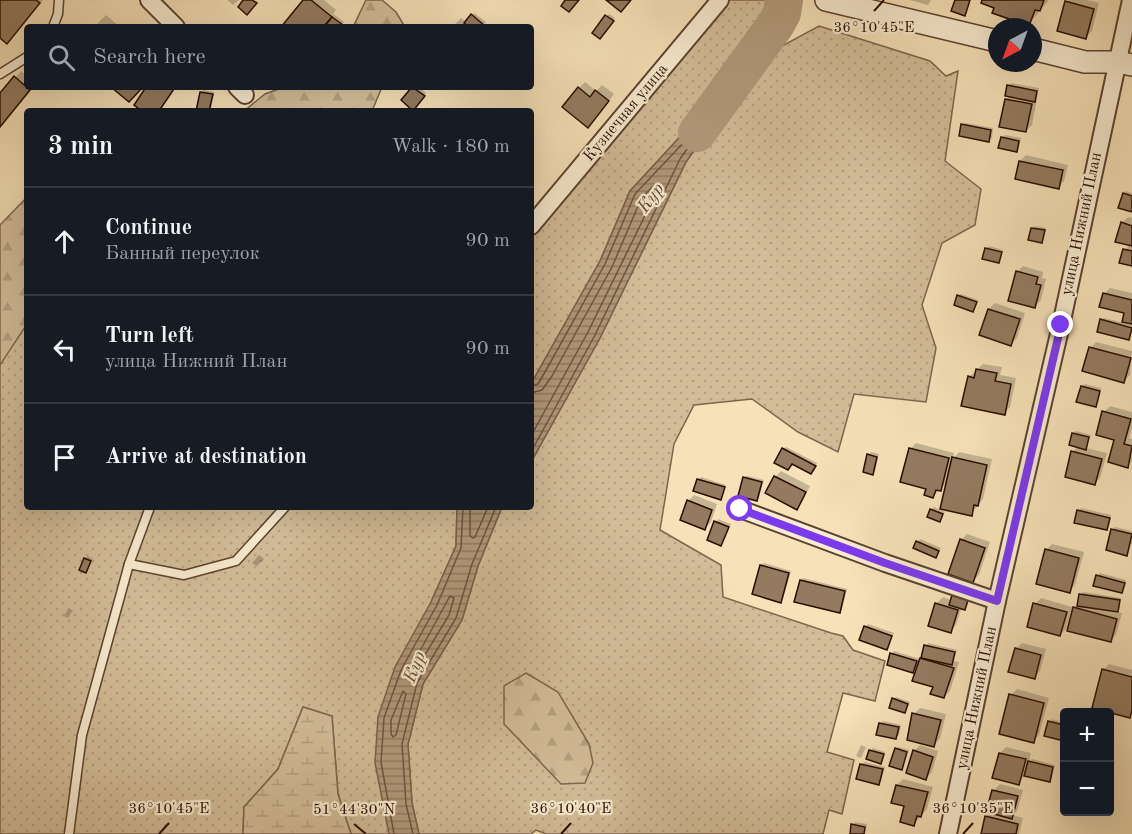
<!DOCTYPE html>
<html lang="en">
<head>
<meta charset="utf-8">
<style>
  body { margin:0; font-family:"Old Standard TT",serif; background:#20242c; color:#f1f3f6 }
  .controls { position:absolute; right:18px; bottom:18px; display:grid; overflow:hidden; border-radius:6px; box-shadow:0 6px 24px #0002 }
  .controls button { width:54px; height:54px; display:grid; place-items:center; padding:0; border:0; border-bottom:2px solid #363941; background:#171b24; color:#f1f3f6; font:30px sans-serif }
  .compass { position:absolute; left:988px; top:18px; width:54px; height:54px; border-radius:50%; background:#171b24; box-shadow:0 6px 24px #0002; rotate:221deg }
  .stop { position:absolute; width:18px; height:18px; margin:-14px; border:4px solid #7c3aed; border-radius:50%; background:#fff }
  .stop.end { background:#7c3aed; border-color:#fff; box-shadow:0 2px 6px #0008 }
  .list { margin:0; padding:0; list-style:none }
  h2 { display:flex; justify-content:space-between; align-items:center; height:78px; margin:0; padding:0 24px; font-size:26px }
  h2 small { font-size:20px; font-weight:400; color:#9ea1a6 }
  .list li { display:grid; grid-template-columns:39px 1fr auto; gap:18px; align-items:center; box-sizing:border-box; height:108px; padding:0 24px; border-top:2px solid #363941 }
  .list b { display:block; font-size:22px; white-space:nowrap }
  .list p { margin:0; font-size:20px; white-space:nowrap; color:#9ea1a6 }
  .list em { font-size:20px; font-style:normal; color:#9ea1a6 }
  .icon { flex:none; width:33px; height:33px; fill:none; stroke:currentColor; stroke-width:2; stroke-linecap:round; stroke-linejoin:round }
  .map { position:relative; flex:none; width:1132px; height:834px; overflow:hidden }
  .search { position:absolute; background:#171b24; box-shadow:0 6px 24px #0002; left:24px; top:24px; width:510px; height:66px; display:flex; align-items:center; gap:15px; box-sizing:border-box; padding:0 21px; border-radius:6px; color:#9ea1a6; font-size:22px }
  .panel { position:absolute; background:#171b24; box-shadow:0 6px 24px #0002; left:24px; top:108px; width:510px; height:402px; border-radius:6px }
  .map>svg:first-child { display:block }
  .grass { fill:url(#grass-dots); stroke:#7e654d; stroke-width:1.5 }
  .forest { fill:url(#forest-firs); stroke:#7e654d; stroke-width:1.5 }
  .wetland { fill:url(#wetland-marsh); stroke:#7e654d; stroke-width:1.5 }
  .water { fill:url(#water-rules); stroke:#7b614a; stroke-width:1.5 }
  .shadow { fill:#0003 }
  .lines { fill:none; stroke-linecap:round; stroke-linejoin:round }
  .shore { stroke:#6e533e; stroke-width:1.5 }
  .river { stroke:#b1997a; stroke-width:38 }
  .building { fill:#947b60; stroke:#2a0d01; stroke-width:1.5 }
  .service-casing { stroke:#5d422f; stroke-width:11 }
  .minor-casing { stroke:#5d422f; stroke-width:20 }
  .tertiary-casing { stroke:#5d422f; stroke-width:24 }
  .service { stroke:#f9ecd1; stroke-width:8 }
  .minor { stroke:#f9ecd1; stroke-width:16 }
  .tertiary { stroke:#f9ecd1; stroke-width:21 }
  .route { stroke:#7c3aed; stroke-width:8 }
  .ticks { fill:none; stroke:#2a0d01; stroke-width:2 }
  .labels { text-anchor:middle; dominant-baseline:central; stroke-width:4.5; stroke-linejoin:round; paint-order:stroke }
  .street-label { font-size:16px; fill:#2a0d01; stroke:#f9ecd1 }
  .water-label { font-size:18px; font-style:italic; fill:#674c37; stroke:#f9ecd1 }
  .ticks-label { font-size:15px; text-anchor:middle; fill:#2a0d01; stroke:#f9ecd1; stroke-width:4.5; stroke-linejoin:round; paint-order:stroke }
</style>
</head>
<body>
<div class="map">
<svg width="1132" height="834" viewBox="0 0 1132 834">
  <defs>
    <pattern id="grass-dots" width="8" height="8" patternUnits="userSpaceOnUse" patternTransform="scale(1.5)"><rect width="8" height="8" fill="#d3bd99"/><path d="M2 2h.1M6 6h.1" fill="none" stroke="#b5a182" stroke-width="1.8" stroke-linecap="round"/></pattern>
    <pattern id="forest-firs" width="22" height="20" patternUnits="userSpaceOnUse" patternTransform="scale(1.5)"><rect width="22" height="20" fill="#d3bd99"/><path d="M5 1l3.5 6h-7zM16 11l3.5 6h-7z" fill="#b5a182"/></pattern>
    <pattern id="wetland-marsh" width="20" height="14" patternUnits="userSpaceOnUse" patternTransform="scale(1.5)"><rect width="20" height="14" fill="#d3bd99"/><path d="M1 5h8M5 5V1M11 12h8M15 12V8" fill="none" stroke="#b5a182"/></pattern>
    <pattern id="water-rules" width="6" height="5" patternUnits="userSpaceOnUse" patternTransform="scale(1.5)"><rect width="6" height="5" fill="#b1997a"/><path d="M0 2.5h6" fill="none" stroke="#907b62"/></pattern>
  </defs>
  <rect width="100%" height="100%" fill="#f6e1b8"/>
  <filter id="stains"><feTurbulence type="fractalNoise" baseFrequency=".00333" numOctaves="4"/><feColorMatrix values="0 0 0 0 .2 0 0 0 0 .09 0 0 0 0 .02 0 0 0 .5 -.17"/></filter>
  <radialGradient id="worn" r=".72"><stop offset=".6" stop-color="#630" stop-opacity="0"/><stop offset="1" stop-color="#630" stop-opacity=".3"/></radialGradient>
  <g class="grass">
    <polygon points="727,0 775,0 772,22 725,88 630,191 600,261 531,384 531,234"/>
    <polygon points="819,26 930,61 946,76 958,71 945,161 981,189 975,225 942,243 922,305 936,348 926,402 854,394 838,452 798,432 752,399 694,405 674,444 660,530 721,565 723,597 831,633 843,636 853,650 885,661 875,701 843,693 827,752 854,760 842,814 829,810 823,834 546,834 536,830 531,834 419,834 412,803 408,744 423,684 462,620 478,566 502,507 531,507 531,462 600,338 686,162 730,98 769,53"/>
    <polygon points="27,268 27,507 457,507 456,546 431,602 389,834 351,834 338,794 332,716 303,707 278,769 244,807 243,834 0,834 0,314"/>
  </g>
  <g class="forest">
    <polygon points="366,0 382,0 396,12 405,27 353,27"/>
    <polygon points="284,87 382,87 372,111 244,111 265,94"/>
    <polygon points="27,197 27,324 0,365 0,225"/>
    <polygon points="526,673 558,692 589,744 593,763 585,783 561,784 504,724 504,686"/>
  </g>
  <polygon class="wetland" points="303,707 332,716 338,794 351,834 243,834 244,807 278,769"/>
  <g class="water">
    <polygon points="725,88 730,98 686,162 600,338 531,462 531,384 600,261 630,191"/>
    <polygon points="457,507 502,507 478,566 462,620 423,684 408,744 412,803 419,834 389,834 375,763 378,717 395,667 431,602 456,546"/>
  </g>
  <g class="shadow">
    <polygon points="0,0 43,0 7,42 0,36"/>
    <polygon points="227,0 239,0 233,5"/>
    <polygon points="305,0 324,0 336,10 333,14 344,22 340,27 329,27 325,24 323,27 283,27"/>
    <polygon points="910,0 931,0 928,5"/>
    <polygon points="984,0 1049,0 1029,24"/>
    <polygon points="1069,0 1087,0 1099,3 1092,31 1086,37 1066,2"/>
    <polygon points="474,13 486,22 483,27 452,27 461,18 466,22"/>
    <polygon points="609,14 615,18 603,34 606,16"/>
    <polygon points="106,15 120,27 94,27"/>
    <polygon points="21,71 27,76 27,87 32,87 0,126 0,95"/>
    <polygon points="585,82 596,91 602,85 614,94 594,120 579,88"/>
    <polygon points="1011,83 1039,88 1032,125 1026,131 1006,100 1010,95 1009,85"/>
    <polygon points="414,87 419,87 426,93 413,108 403,100"/>
    <polygon points="204,90 214,92 211,111 198,111 201,92"/>
    <polygon points="965,123 993,128 992,138 989,140 963,125"/>
    <polygon points="1005,135 1021,138 1019,148 1017,150 1002,138"/>
    <polygon points="1026,155 1068,165 1064,181 1058,187 1020,161"/>
    <polygon points="1126,191 1132,193 1132,210 1124,194"/>
    <polygon points="1128,217 1132,218 1132,265 1125,250 1130,244 1122,223"/>
    <polygon points="1035,226 1046,228 1044,239 1042,241 1032,228"/>
    <polygon points="989,246 1003,250 998,261 986,249"/>
    <polygon points="1023,266 1043,272 1042,278 1046,279 1041,300 1035,306 1017,272"/>
    <polygon points="1110,288 1132,293 1132,331 1128,338 1102,320 1104,318 1124,323 1126,312 1104,294"/>
    <polygon points="961,294 978,300 973,311 959,296"/>
    <polygon points="995,303 1025,313 1017,338 1011,344 981,334 989,309"/>
    <polygon points="1096,342 1132,351 1130,375 1124,381 1090,348"/>
    <polygon points="983,364 1002,367 1000,375 1016,378 1010,407 1004,413 969,377"/>
    <polygon points="1085,384 1101,388 1098,403 1095,405 1082,386"/>
    <polygon points="1110,406 1132,412 1132,428 1129,438 1132,439 1132,462 1128,466 1104,412"/>
    <polygon points="1076,431 1091,435 1086,448 1107,453 1100,478 1094,484 1073,452 1078,446 1073,433"/>
    <polygon points="916,443 954,453 953,459 959,452 992,459 983,499 971,514 948,481 933,496 910,449"/>
    <polygon points="786,447 817,463 814,470 811,472 783,449"/>
    <polygon points="871,452 879,454 875,471 872,473 869,455"/>
    <polygon points="781,471 810,486 802,502 796,508 775,477"/>
    <polygon points="747,476 764,480 759,497 756,500 744,478"/>
    <polygon points="701,477 726,485 723,495 720,498 698,480"/>
    <polygon points="694,495 717,504 711,522 705,528 688,501"/>
    <polygon points="934,507 945,512 940,520 931,510"/>
    <polygon points="1081,508 1111,515 1109,526 1106,529 1078,511"/>
    <polygon points="718,519 731,524 721,544 709,539"/>
    <polygon points="1115,527 1132,531 1132,542 1127,554 1108,549 1113,529"/>
    <polygon points="967,534 990,542 979,575 973,581 961,540"/>
    <polygon points="920,539 941,548 938,553 935,556 918,542"/>
    <polygon points="1052,544 1084,552 1075,585 1069,591 1046,550"/>
    <polygon points="259,555 264,559 257,566 252,563"/>
    <polygon points="88,556 93,559 86,571 86,559"/>
    <polygon points="764,563 791,571 783,598 780,601 753,593 761,565"/>
    <polygon points="1100,573 1126,580 1124,589 1122,592 1097,576"/>
    <polygon points="803,578 847,589 842,609 839,612 801,580"/>
    <polygon points="1083,592 1121,598 1120,607 1116,612 1122,613 1116,635 1110,641 1075,608 1079,604 1080,595"/>
    <polygon points="956,593 969,598 967,606 964,608 962,607 956,625 950,631 930,625 937,603 943,597 951,600"/>
    <polygon points="1041,598 1072,607 1066,629 1060,635 1035,604"/>
    <polygon points="68,609 73,610 68,618 64,616"/>
    <polygon points="868,624 894,633 887,648 865,627"/>
    <polygon points="928,643 957,650 954,661 959,662 950,691 944,697 919,665 913,671 892,654 894,651 920,659"/>
    <polygon points="1022,643 1046,649 1040,671 1034,677 1016,649"/>
    <polygon points="1109,664 1132,670 1132,714 1130,717 1103,670"/>
    <polygon points="1017,689 1049,698 1039,735 1033,741 1011,695"/>
    <polygon points="896,697 910,702 905,712 893,699"/>
    <polygon points="920,708 946,714 940,739 934,745 914,714"/>
    <polygon points="1052,719 1064,723 1064,739 1046,735"/>
    <polygon points="883,721 901,725 899,735 896,737 880,724"/>
    <polygon points="861,745 866,747 861,758 856,756"/>
    <polygon points="920,745 938,751 932,772 926,778 914,751"/>
    <polygon points="899,747 909,750 902,768 896,749"/>
    <polygon points="1006,747 1031,753 1029,762 1032,759 1055,765 1052,778 1049,780 1025,774 1019,783 1000,753"/>
    <polygon points="873,748 885,752 881,762 870,751"/>
    <polygon points="864,762 885,767 881,781 879,783 861,765"/>
    <polygon points="903,779 933,787 927,809 914,824 897,785"/>
    <polygon points="1000,784 1023,790 1017,811 1013,815 1023,818 1019,834 982,834 987,816 991,812 994,790"/>
    <polygon points="855,822 867,824 865,834 851,834 853,825"/>
  </g>
  <g class="lines">
    <g class="shore">
      <polyline points="531,386 538,384 545,372 605,264 635,194 687,139 691,139 692,142 680,159 595,335 531,452"/>
      <polyline points="531,393 542,390 552,376 612,267 641,199 652,187 655,187 657,191 588,332 531,436"/>
      <polyline points="470,507 470,536 473,538 475,537 488,507"/>
      <polygon points="450,596 454,598 449,615 420,663 416,664 415,660"/>
      <polygon points="403,691 406,694 396,735 393,737 391,734 391,720"/>
      <polyline points="394,834 381,762 384,718 401,670 437,605 461,548 463,507"/>
      <polyline points="413,834 406,804 402,744 417,683 456,618 472,564 496,507"/>
    </g>
    <polyline class="river" points="697,133 776,24 782,13 784,0"/>
  </g>
  <g class="building">
    <polygon points="0,0 36,0 40,3 7,44 0,38"/>
    <polygon points="243,0 252,0 257,3 247,15 238,7"/>
    <polygon points="303,0 311,0 332,17 323,27 281,27"/>
    <polygon points="565,0 579,0 569,12 561,6"/>
    <polygon points="606,0 631,0 621,12"/>
    <polygon points="955,0 970,0 965,16 951,11"/>
    <polygon points="982,0 1044,0 1040,11 1035,10 1029,26 992,13 994,8 981,3"/>
    <polygon points="1065,1 1094,9 1086,39 1057,31"/>
    <polygon points="471,14 485,26 484,27 469,27 464,23"/>
    <polygon points="605,15 614,21 600,39 592,33"/>
    <polygon points="332,17 343,25 341,27 325,26"/>
    <polygon points="14,76 30,90 0,127 0,93"/>
    <polygon points="1007,85 1037,91 1035,102 1005,96"/>
    <polygon points="111,87 143,87 129,102"/>
    <polygon points="146,87 171,87 174,89 159,111 142,111 134,105"/>
    <polygon points="412,87 425,96 413,111 401,100"/>
    <polygon points="578,87 590,97 595,90 609,101 588,128 562,107"/>
    <polygon points="200,92 213,94 209,111 196,111"/>
    <polygon points="1005,99 1032,104 1026,132 999,127"/>
    <polygon points="961,124 991,130 989,142 959,136"/>
    <polygon points="1001,137 1019,141 1017,152 998,148"/>
    <polygon points="1019,161 1063,170 1059,189 1015,179"/>
    <polygon points="1123,193 1132,196 1132,212 1118,208"/>
    <polygon points="1121,222 1132,226 1132,246 1115,242"/>
    <polygon points="1031,228 1045,230 1042,243 1028,240"/>
    <polygon points="985,248 1002,252 999,263 982,259"/>
    <polygon points="1123,249 1132,251 1132,266 1119,263"/>
    <polygon points="1016,271 1038,277 1036,284 1041,285 1035,308 1008,301"/>
    <polygon points="1103,293 1132,300 1132,324 1122,322 1124,313 1099,307"/>
    <polygon points="957,295 977,302 973,312 954,305"/>
    <polygon points="988,309 1020,319 1011,346 979,335"/>
    <polygon points="1100,319 1132,328 1129,340 1097,332"/>
    <polygon points="1089,347 1131,358 1124,383 1082,371"/>
    <polygon points="976,369 997,373 995,381 1011,384 1005,415 961,406 968,376 974,378"/>
    <polygon points="1081,386 1100,391 1096,407 1076,402"/>
    <polygon points="1102,411 1131,419 1124,444 1132,446 1128,468 1108,462 1114,440 1096,435"/>
    <polygon points="1072,433 1089,437 1086,450 1069,445"/>
    <polygon points="782,448 816,466 811,474 792,464 788,470 774,463"/>
    <polygon points="909,448 949,458 941,491 936,490 933,498 924,495 926,489 900,482"/>
    <polygon points="1071,451 1102,459 1095,485 1065,477"/>
    <polygon points="867,454 877,457 873,475 863,472"/>
    <polygon points="952,457 987,465 978,506 974,505 972,516 940,509"/>
    <polygon points="774,476 806,492 797,510 765,493"/>
    <polygon points="743,477 762,482 757,501 738,496"/>
    <polygon points="697,479 725,487 721,500 693,491"/>
    <polygon points="687,500 712,510 705,530 680,520"/>
    <polygon points="930,509 943,514 940,522 927,517"/>
    <polygon points="1077,510 1110,518 1107,530 1074,523"/>
    <polygon points="714,521 729,527 721,546 707,540"/>
    <polygon points="1111,529 1132,534 1127,556 1106,550"/>
    <polygon points="960,539 985,548 973,583 948,574"/>
    <polygon points="916,541 939,551 936,558 913,548"/>
    <polygon points="1045,549 1079,558 1070,593 1036,584"/>
    <polygon points="84,558 91,561 86,573 79,570"/>
    <polygon points="760,565 789,573 781,603 752,594"/>
    <polygon points="1096,575 1125,583 1122,593 1093,586"/>
    <polygon points="800,580 845,591 840,613 794,602"/>
    <polygon points="1079,594 1120,600 1118,612 1077,606"/>
    <polygon points="952,595 968,600 965,610 949,605"/>
    <polygon points="935,603 958,610 951,633 928,626"/>
    <polygon points="1033,603 1067,612 1060,636 1027,627"/>
    <polygon points="1073,607 1117,619 1111,642 1067,631"/>
    <polygon points="864,626 892,636 887,650 859,640"/>
    <polygon points="924,645 955,652 952,665 921,658"/>
    <polygon points="1015,648 1041,655 1035,679 1008,672"/>
    <polygon points="890,653 917,661 913,673 887,665"/>
    <polygon points="920,658 954,668 944,698 930,694 933,687 912,681"/>
    <polygon points="1102,669 1132,677 1132,710 1130,718 1092,708"/>
    <polygon points="1009,694 1044,703 1034,743 999,734"/>
    <polygon points="892,698 908,704 905,713 889,708"/>
    <polygon points="912,713 941,720 934,747 907,740"/>
    <polygon points="1048,721 1064,725 1064,741 1044,736"/>
    <polygon points="879,723 899,727 896,739 876,735"/>
    <polygon points="895,748 907,752 902,770 889,766"/>
    <polygon points="869,750 884,754 881,764 866,759"/>
    <polygon points="913,750 933,757 926,780 906,773"/>
    <polygon points="999,753 1026,759 1019,785 992,778"/>
    <polygon points="1028,761 1053,767 1050,782 1024,776"/>
    <polygon points="860,764 883,769 879,785 856,779"/>
    <polygon points="896,785 928,792 921,817 917,816 914,826 900,822 904,806 891,803"/>
    <polygon points="992,790 1018,796 1012,819 986,812"/>
    <polygon points="985,816 1018,824 1016,834 981,834"/>
    <polygon points="851,824 865,827 864,834 850,834"/>
  </g>
  <g class="lines">
    <defs>
      <g id="service">
        <polyline points="53,27 58,14 59,0"/>
        <polyline points="0,74 27,57"/>
        <polyline points="129,564 150,507"/>
        <polyline points="69,834 82,735 129,564 184,575 236,561 285,507"/>
      </g>
      <g id="minor">
        <polyline points="149,0 176,27"/>
        <polyline points="237,87 245,95"/>
        <polyline points="531,226 720,0"/>
        <polyline points="740,509 885,563 997,601"/>
        <polyline points="948,834 997,601 1061,325 1131,0"/>
      </g>
      <g id="tertiary">
        <polyline points="826,0 997,41"/>
        <polyline points="1033,49 1085,62 1117,62 1132,65"/>
      </g>
    </defs>
    <use href="#service" class="service-casing"/>
    <use href="#minor" class="minor-casing"/>
    <use href="#tertiary" class="tertiary-casing"/>
    <use href="#service" class="service"/>
    <use href="#minor" class="minor"/>
    <use href="#tertiary" class="tertiary"/>
  </g>
  <g class="lines">
    <polyline class="route" points="740,509 885,563 997,601 1061,325"/>
  </g>
  <path class="ticks" d="M 874,11 L 884,0M 354,824 L 366,834M 159,834 L 169,823M 561,834 L 571,823M 963,834 L 973,823"/>
  <g class="labels">
    <g class="street-label">
      <text transform="translate(626 113) rotate(-50)">Кузнечная улица</text>
      <text transform="translate(1082 224) rotate(-78)">улица Нижний План</text>
      <text transform="translate(977 698) rotate(-78)">улица Нижний План</text>
    </g>
    <g class="water-label">
      <text transform="translate(651 198) rotate(-54)">Кур</text>
      <text transform="translate(415 667) rotate(-69)">Кур</text>
    </g>
  </g>
  <g class="ticks-label">
    <text x="874" y="32">36°10'45"E</text>
    <text x="169" y="813">36°10'45"E</text>
    <text x="571" y="813">36°10'40"E</text>
    <text x="973" y="813">36°10'35"E</text>
    <text x="354" y="814">51°44'30"N</text>
  </g>
  <rect width="100%" height="100%" filter="url(#stains)"/>
  <rect width="100%" height="100%" fill="url(#worn)"/>
</svg>
<div class="controls">
<button>+</button>
<button>−</button>
</div>
<svg class="compass" viewBox="-18 -18 36 36"><path d="M0-13l5 13h-10z" fill="#e53935"/><path d="M0 13l5-13h-10z" fill="#9ea1a6"/></svg>
<div class="stop" style="left:740px;top:509px"></div>
<div class="stop end" style="left:1061px;top:325px"></div>
<div class="search"><svg class="icon" aria-label="search" viewBox="0 0 24 24"><circle cx="10" cy="10" r="6"/><path d="M15 15l6 6"/></svg>Search here</div>
<section class="panel">
<h2>3 min<small>Walk · 180 m</small></h2>
<ul class="list">
<li><svg class="icon" aria-label="ahead" viewBox="0 0 24 24"><path d="M12 20V5M6 11l6-6 6 6"/></svg><div><b>Continue</b><p>Банный переулок</p></div><em>90 m</em></li>
<li><svg class="icon" aria-label="left" viewBox="0 0 24 24"><path d="M17 20v-9H6M10 6l-5 5 5 5"/></svg><div><b>Turn left</b><p>улица Нижний План</p></div><em>90 m</em></li>
<li><svg class="icon" aria-label="arrive" viewBox="0 0 24 24"><path d="M6 21V4h12l-3 4 3 4H6"/></svg><div><b>Arrive at destination</b></div></li>
</ul>
</section>
</div>
</body>
</html>
